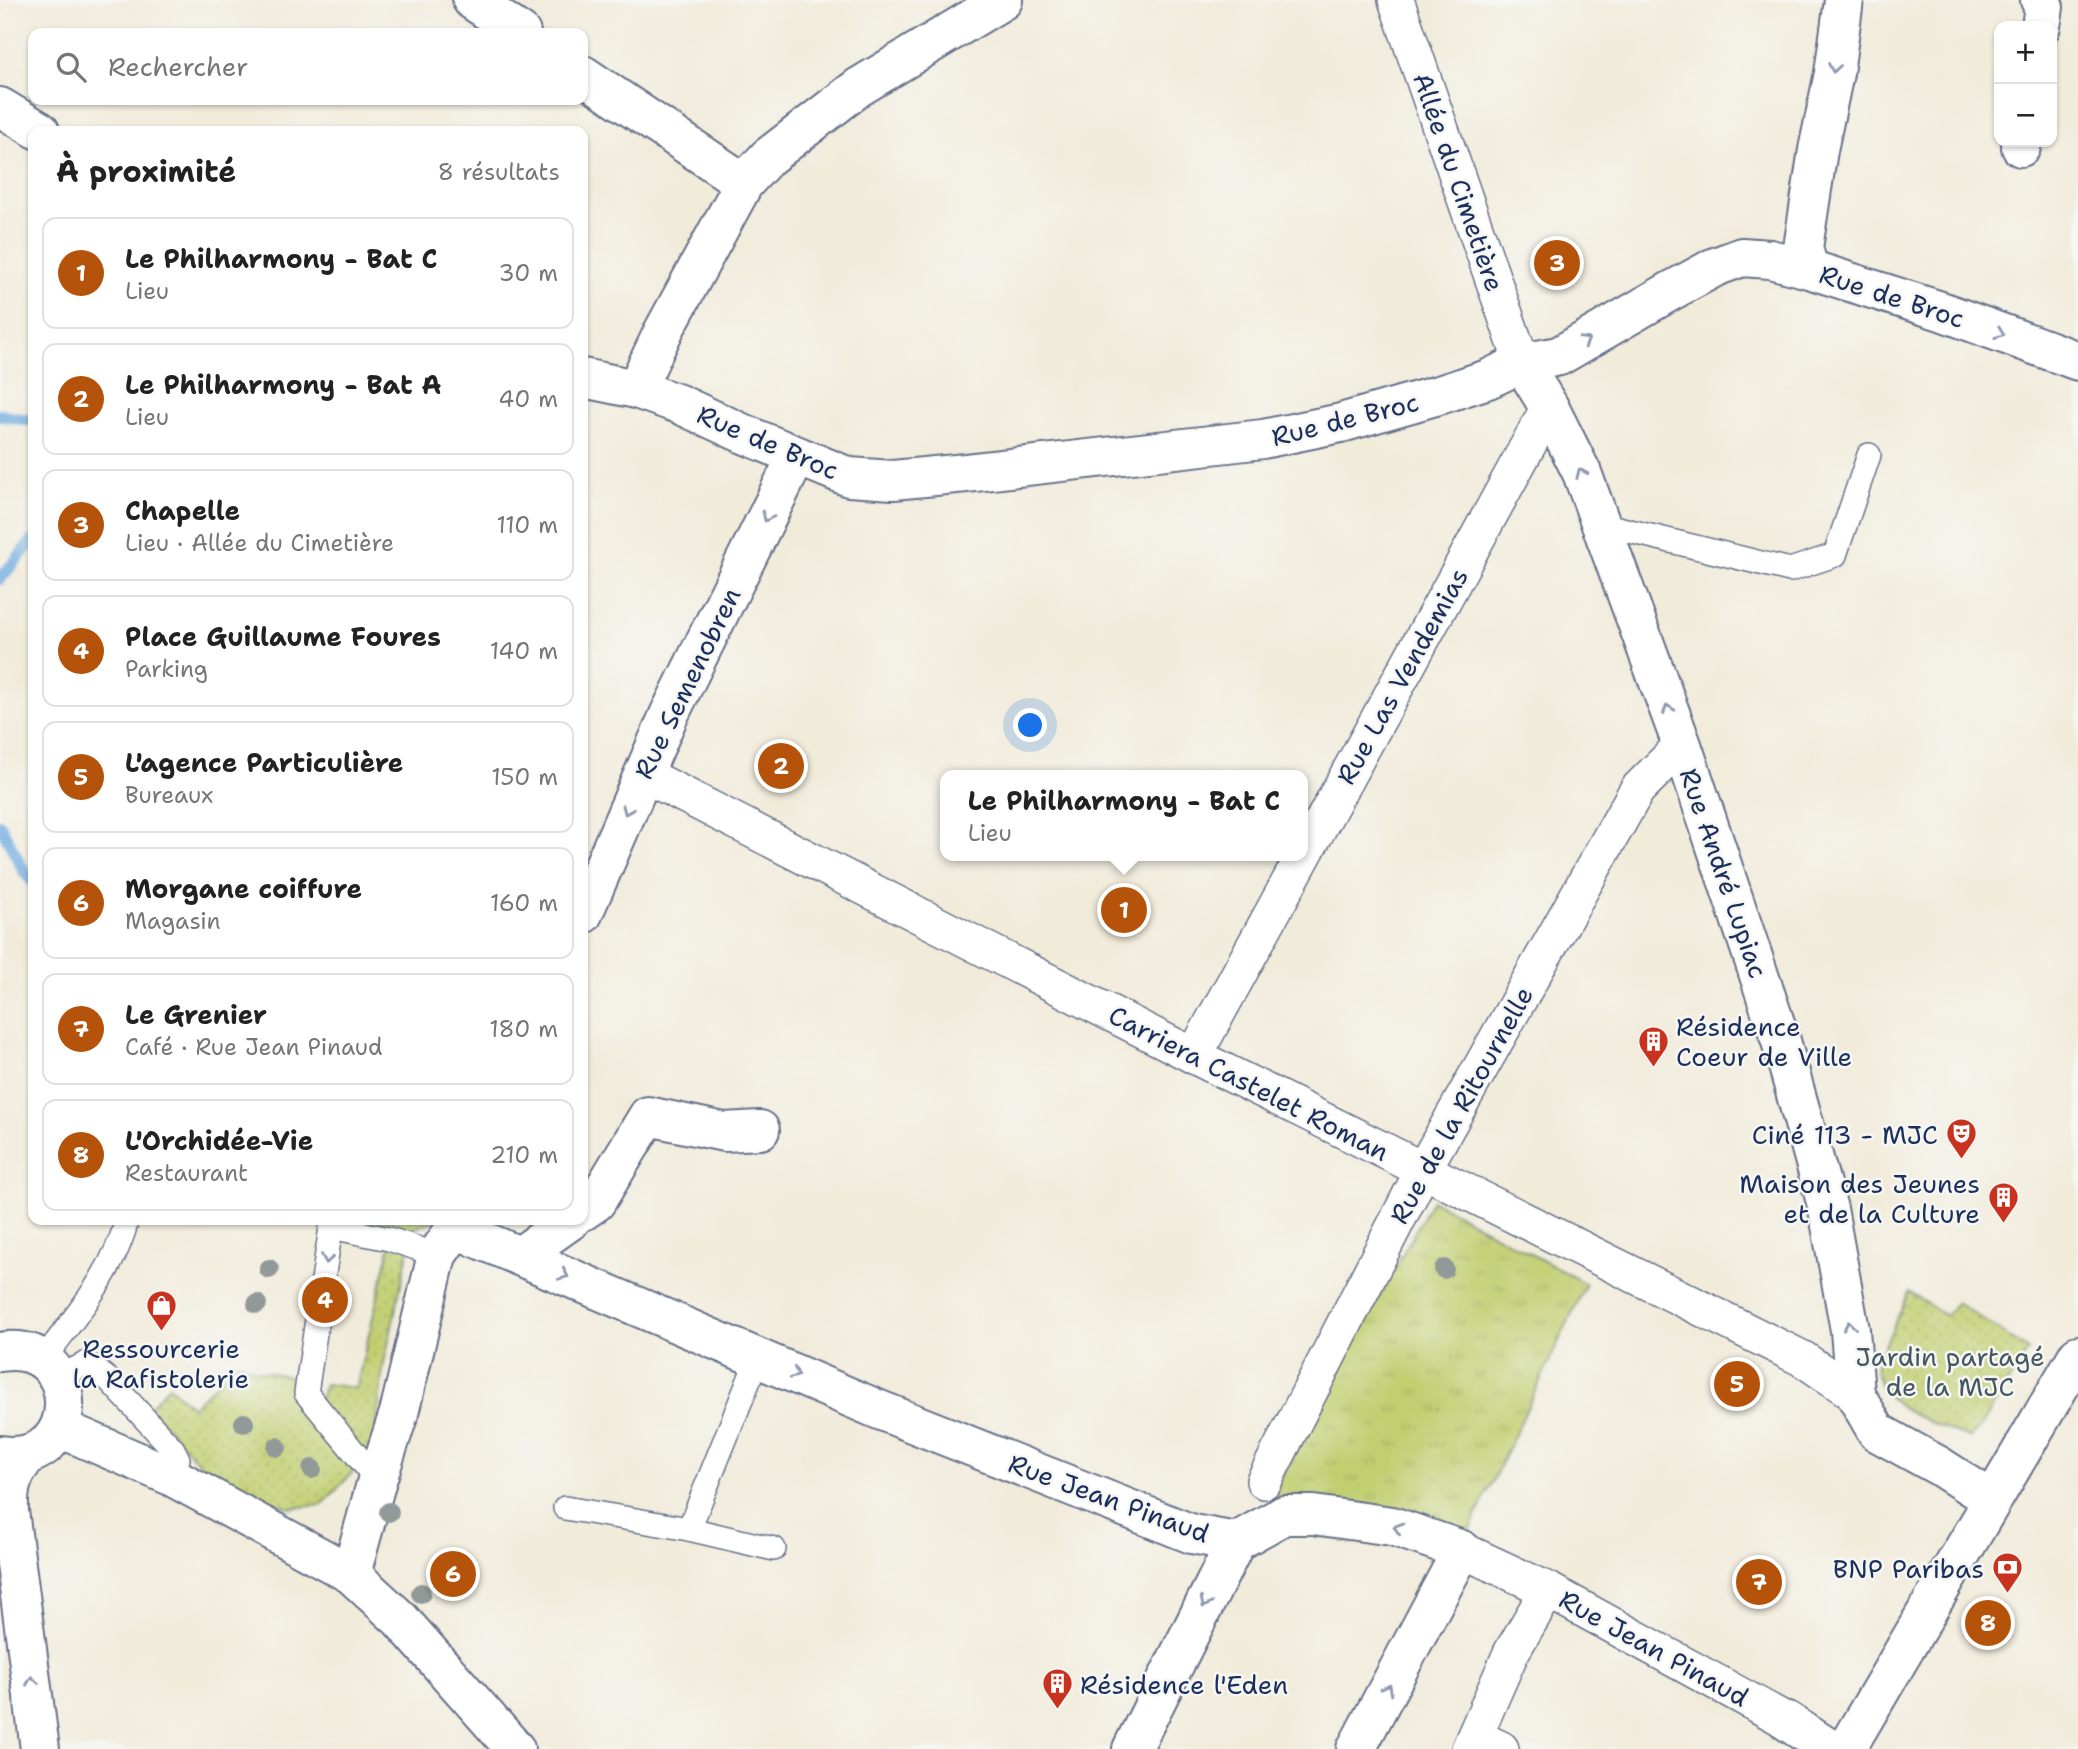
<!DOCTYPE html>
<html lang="fr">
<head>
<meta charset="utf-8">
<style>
  body { margin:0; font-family:"Shantell Sans",sans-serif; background:#f2f2f2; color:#222 }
  .controls { position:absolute; right:21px; top:21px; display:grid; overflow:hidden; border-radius:14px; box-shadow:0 2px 5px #0004 }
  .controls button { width:63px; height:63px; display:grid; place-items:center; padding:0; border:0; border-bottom:2px solid #e0e0e0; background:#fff; color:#222; font:35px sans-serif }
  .you { position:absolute; left:1031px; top:726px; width:24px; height:24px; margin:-18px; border:5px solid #fff; border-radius:50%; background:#1a73e8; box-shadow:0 0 0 10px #1a73e833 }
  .badge { display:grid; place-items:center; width:46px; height:46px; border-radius:50%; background:#b45309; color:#fff; font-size:23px; font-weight:700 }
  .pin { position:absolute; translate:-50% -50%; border:4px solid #fff; box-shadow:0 2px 7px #0006 }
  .popup { position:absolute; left:940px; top:770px; width:368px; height:91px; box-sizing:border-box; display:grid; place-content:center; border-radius:14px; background:#fff; filter:drop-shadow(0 2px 5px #0005); font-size:23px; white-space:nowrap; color:#767676 }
  .popup b { font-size:26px; color:#222 }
  .popup::after { content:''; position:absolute; left:50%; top:100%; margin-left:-14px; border:14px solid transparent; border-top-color:#fff }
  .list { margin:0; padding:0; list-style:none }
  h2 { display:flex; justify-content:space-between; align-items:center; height:91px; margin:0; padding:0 28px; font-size:30px }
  h2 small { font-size:23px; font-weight:400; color:#767676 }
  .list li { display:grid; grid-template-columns:46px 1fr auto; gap:21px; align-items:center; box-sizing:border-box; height:112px; margin:0 14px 14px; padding:0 14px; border:2px solid #e0e0e0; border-radius:14px }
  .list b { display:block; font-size:26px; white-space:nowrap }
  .list p { margin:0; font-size:23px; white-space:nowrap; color:#767676 }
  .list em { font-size:23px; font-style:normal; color:#767676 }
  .icon { flex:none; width:38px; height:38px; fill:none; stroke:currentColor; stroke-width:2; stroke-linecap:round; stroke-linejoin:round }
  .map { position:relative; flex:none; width:2078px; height:1749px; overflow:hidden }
  .search { position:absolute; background:#fff; box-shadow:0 2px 5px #0004; left:28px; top:28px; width:560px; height:77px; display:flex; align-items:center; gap:18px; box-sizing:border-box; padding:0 24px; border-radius:14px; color:#767676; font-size:26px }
  .panel { position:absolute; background:#fff; box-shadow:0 2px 5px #0004; left:28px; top:126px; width:560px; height:1099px; border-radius:14px }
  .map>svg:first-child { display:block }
  .park { fill:url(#park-tufts); stroke:#6e7f68; stroke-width:2 }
  .garden { fill:url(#garden-dots); stroke:#6e7f68; stroke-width:2 }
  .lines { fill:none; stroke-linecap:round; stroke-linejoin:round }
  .stream { stroke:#6daadf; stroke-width:12 }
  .service-casing { stroke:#667189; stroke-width:26 }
  .pedestrian-casing { stroke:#667189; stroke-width:38 }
  .minor-casing { stroke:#667189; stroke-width:42 }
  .tertiary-casing { stroke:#667189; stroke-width:42 }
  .primary-casing { stroke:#667189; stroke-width:42 }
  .service { stroke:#fff; stroke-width:23 }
  .pedestrian { stroke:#fff; stroke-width:35 }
  .minor { stroke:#fff; stroke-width:38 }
  .tertiary { stroke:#fff; stroke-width:38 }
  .primary { stroke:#fff; stroke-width:38 }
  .tree { fill:#929a99 }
  .oneway { stroke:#8d97ae }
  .labels { text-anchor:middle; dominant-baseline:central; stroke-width:5; stroke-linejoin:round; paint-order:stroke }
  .street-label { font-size:26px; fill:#1b2f5e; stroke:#f6f6f2 }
  .poi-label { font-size:26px; fill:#1b2f5e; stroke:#f6f6f2; text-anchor:end }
  .park-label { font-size:26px; fill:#445763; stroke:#f6f6f2 }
</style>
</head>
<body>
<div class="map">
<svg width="2078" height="1749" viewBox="0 0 2078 1749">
  <defs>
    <pattern id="park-tufts" width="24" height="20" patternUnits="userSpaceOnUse" patternTransform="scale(1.75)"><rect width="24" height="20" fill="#c1cf71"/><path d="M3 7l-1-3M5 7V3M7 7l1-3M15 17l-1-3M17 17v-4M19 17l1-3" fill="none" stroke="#a5b264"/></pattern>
    <pattern id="garden-dots" width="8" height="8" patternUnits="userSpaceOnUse" patternTransform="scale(1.75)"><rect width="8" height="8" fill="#c1cf71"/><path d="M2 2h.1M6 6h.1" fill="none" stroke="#a5b264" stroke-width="1.8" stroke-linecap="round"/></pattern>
  </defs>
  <rect width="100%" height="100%" fill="#f6f6f2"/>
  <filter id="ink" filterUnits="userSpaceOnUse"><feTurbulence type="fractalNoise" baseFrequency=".0143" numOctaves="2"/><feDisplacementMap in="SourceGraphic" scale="14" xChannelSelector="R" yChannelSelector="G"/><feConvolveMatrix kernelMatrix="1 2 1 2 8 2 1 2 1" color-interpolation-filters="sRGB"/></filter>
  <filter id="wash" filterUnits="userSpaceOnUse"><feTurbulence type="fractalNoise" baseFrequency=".00686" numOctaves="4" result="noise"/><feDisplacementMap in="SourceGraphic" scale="28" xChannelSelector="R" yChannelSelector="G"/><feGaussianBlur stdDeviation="1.57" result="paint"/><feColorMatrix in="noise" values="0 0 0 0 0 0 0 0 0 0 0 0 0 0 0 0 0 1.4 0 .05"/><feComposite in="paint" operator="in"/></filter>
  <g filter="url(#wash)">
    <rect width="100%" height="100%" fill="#f1ebda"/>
    <polygon class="park" points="1432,1200 1586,1284 1468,1533 1293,1496 1269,1500"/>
    <g class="garden">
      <polygon points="350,1220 437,1220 413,1229 383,1368 374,1449 322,1505 289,1508 246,1492 205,1470 149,1407 169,1386 192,1407 239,1362 255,1370 288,1376 319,1400 325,1384 356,1388 394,1230"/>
      <path d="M 1909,1292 L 1946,1316 L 1956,1302 L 2028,1350 L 1980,1428 L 1969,1438 C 1944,1429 1896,1411 1882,1388 C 1879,1383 1877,1374 1875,1367 Z"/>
    </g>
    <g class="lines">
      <g class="stream">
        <polyline points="0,415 33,421"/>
        <polyline points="0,579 33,540"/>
        <polyline points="0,825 25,873 33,882"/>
      </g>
    </g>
  </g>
  <g filter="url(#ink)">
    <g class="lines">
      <defs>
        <g id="service">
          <polyline points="1601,524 1790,570 1835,555 1869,455"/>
          <path d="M 43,1360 C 75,1316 113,1274 127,1220"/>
          <polyline points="59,1377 87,1363 109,1380 173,1449 178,1459 171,1476"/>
          <polyline points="377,1480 306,1393 331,1227 389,1239 437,1255"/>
          <polyline points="565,1508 689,1529 774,1549"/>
          <polyline points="689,1529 758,1358"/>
        </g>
        <g id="pedestrian">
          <polyline points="1396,0 1522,363"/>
          <polyline points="643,774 1194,1056 1803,1359 1855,1394"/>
          <polyline points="1194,1056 1549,407"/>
          <polyline points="1264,1481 1423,1170 1637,790 1682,745"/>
          <polyline points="1462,1550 1548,1590 1787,1721"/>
          <polyline points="1475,1737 1501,1749"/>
          <polyline points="1469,1749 1511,1653 1548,1590"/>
        </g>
        <g id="minor">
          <polyline points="472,0 521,33"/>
          <polyline points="2040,0 2044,7 2041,26"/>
          <polyline points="583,75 744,183"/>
          <polyline points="0,107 40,131"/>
          <polyline points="2021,147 2022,142"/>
          <polyline points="1809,269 1803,248 1818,150 1834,73 1844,0"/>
          <polyline points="1522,363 1549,407 1582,473 1682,745 1781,1041 1828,1209 1850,1330 1855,1394 1877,1432 1939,1466 1992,1500"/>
          <polyline points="583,378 636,389 679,404 744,434 849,477 893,480 966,473 1263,439 1341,423 1442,394 1488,379 1522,363 1559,356 1669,292 1715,267 1742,257 1770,259 1809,269 1941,311 2078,361"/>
          <polyline points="636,389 664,330 744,183 768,157 859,87 1003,0"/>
          <polyline points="583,914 669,715 797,456"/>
          <polyline points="583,1211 596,1202 648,1116 724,1132 760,1130"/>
          <polyline points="456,1229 877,1409 1192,1534 1236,1542 1284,1515 1313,1515 1392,1526 1462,1550 1356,1749"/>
          <polyline points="520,1256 571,1220"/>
          <path d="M 28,1454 C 13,1474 8,1485 9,1511 L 40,1749"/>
          <polyline points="351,1574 377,1480 399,1413 437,1255 461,1220"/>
          <polyline points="1787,1721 1830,1749"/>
          <polyline points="1132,1749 1236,1542"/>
        </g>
        <g id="tertiary">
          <path d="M 0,1352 C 85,1338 86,1469 0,1455"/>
          <polyline points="60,1428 171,1476 351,1574 400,1619 515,1749"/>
        </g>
        <polyline id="primary" points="1846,1749 2078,1355"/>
      </defs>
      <use href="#service" class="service-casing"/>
      <use href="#pedestrian" class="pedestrian-casing"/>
      <use href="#minor" class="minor-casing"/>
      <use href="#tertiary" class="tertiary-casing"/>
      <use href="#primary" class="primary-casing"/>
      <use href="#service" class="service"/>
      <use href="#pedestrian" class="pedestrian"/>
      <use href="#minor" class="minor"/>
      <use href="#tertiary" class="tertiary"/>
      <use href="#primary" class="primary"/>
    </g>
    <g class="tree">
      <circle cx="269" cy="1269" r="10"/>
      <circle cx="1444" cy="1269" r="10"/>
      <circle cx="257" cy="1304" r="10"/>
      <circle cx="244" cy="1423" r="10"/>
      <circle cx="277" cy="1447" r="10"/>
      <circle cx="312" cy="1469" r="10"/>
      <circle cx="389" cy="1512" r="10"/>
      <circle cx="421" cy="1593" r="10"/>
    </g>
    <defs><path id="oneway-chevron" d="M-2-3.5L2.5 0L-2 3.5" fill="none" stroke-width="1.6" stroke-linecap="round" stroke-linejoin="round" transform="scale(1.75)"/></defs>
    <g class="oneway">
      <use href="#oneway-chevron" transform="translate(1834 68) rotate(99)"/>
      <use href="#oneway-chevron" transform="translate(2000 333) rotate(20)"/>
      <use href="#oneway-chevron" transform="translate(1585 341) rotate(-31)"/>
      <use href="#oneway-chevron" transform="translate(1581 473) rotate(-114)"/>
      <use href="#oneway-chevron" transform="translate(767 517) rotate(116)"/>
      <use href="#oneway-chevron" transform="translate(1668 709) rotate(-110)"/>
      <use href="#oneway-chevron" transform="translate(627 810) rotate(113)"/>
      <use href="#oneway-chevron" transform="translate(327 1259) rotate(99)"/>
      <use href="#oneway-chevron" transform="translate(564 1275) rotate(23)"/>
      <use href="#oneway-chevron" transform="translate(1849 1326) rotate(-98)"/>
      <use href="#oneway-chevron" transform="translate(795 1374) rotate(23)"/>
      <use href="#oneway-chevron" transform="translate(1398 1528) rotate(-164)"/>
      <use href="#oneway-chevron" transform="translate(1205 1603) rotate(117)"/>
      <use href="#oneway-chevron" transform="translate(32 1681) rotate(-98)"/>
      <use href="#oneway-chevron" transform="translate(1388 1689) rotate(-62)"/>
    </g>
  </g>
  <defs>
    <symbol id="building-pin" viewBox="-11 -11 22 30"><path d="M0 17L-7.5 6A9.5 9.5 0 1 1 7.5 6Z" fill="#c8321e" stroke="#f6f6f2"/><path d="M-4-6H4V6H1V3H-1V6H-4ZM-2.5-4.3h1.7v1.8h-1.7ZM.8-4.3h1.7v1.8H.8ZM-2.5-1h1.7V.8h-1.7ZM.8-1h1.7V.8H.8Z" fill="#fff"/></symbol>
    <symbol id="theatre-pin" viewBox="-11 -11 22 30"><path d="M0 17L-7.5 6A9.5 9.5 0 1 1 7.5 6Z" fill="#c8321e" stroke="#f6f6f2"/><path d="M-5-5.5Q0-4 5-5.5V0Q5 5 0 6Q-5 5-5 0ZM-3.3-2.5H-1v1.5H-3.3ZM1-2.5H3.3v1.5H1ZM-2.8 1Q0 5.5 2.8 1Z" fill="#fff"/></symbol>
    <symbol id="shop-pin" viewBox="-11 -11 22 30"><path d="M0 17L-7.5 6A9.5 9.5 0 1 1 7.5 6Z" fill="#c8321e" stroke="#f6f6f2"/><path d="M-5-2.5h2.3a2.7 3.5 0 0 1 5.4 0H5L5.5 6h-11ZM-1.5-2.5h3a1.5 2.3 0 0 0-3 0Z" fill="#fff"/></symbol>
    <symbol id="bank-pin" viewBox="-11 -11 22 30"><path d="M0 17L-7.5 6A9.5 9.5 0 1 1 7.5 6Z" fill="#c8321e" stroke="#f6f6f2"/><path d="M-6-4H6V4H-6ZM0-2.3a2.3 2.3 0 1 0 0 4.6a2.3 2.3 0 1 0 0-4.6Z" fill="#fff"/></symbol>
  </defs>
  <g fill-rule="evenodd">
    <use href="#building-pin" x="1636" y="1024" width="35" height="47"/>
    <use href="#theatre-pin" x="1944" y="1116" width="35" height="47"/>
    <use href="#building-pin" x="1986" y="1180" width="35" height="47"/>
    <use href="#shop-pin" x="144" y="1288" width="35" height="47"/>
    <use href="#bank-pin" x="1990" y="1550" width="35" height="47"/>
    <use href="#building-pin" x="1040" y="1666" width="35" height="47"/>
  </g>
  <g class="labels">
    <g class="street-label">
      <text transform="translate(1459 182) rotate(71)">Allée du Cimetière</text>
      <text transform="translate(1892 296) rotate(18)">Rue de Broc</text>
      <text transform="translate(1345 419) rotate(-14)">Rue de Broc</text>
      <text transform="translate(768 442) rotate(23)">Rue de Broc</text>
      <text transform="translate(1402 676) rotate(-61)">Rue Las Vendemias</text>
      <text transform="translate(687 683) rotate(-64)">Rue Semenobren</text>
      <text transform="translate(1724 873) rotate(71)">Rue André Lupiac</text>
      <text transform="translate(1249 1083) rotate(27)">Carriera Castelet Roman</text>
      <text transform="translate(1461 1105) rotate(-61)">Rue de la Ritournelle</text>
      <text transform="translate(1109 1498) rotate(20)">Rue Jean Pinaud</text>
      <text transform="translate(1654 1648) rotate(29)">Rue Jean Pinaud</text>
    </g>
    <g class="poi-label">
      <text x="1676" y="1026" text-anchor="start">Résidence<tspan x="1676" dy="30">Coeur de Ville</tspan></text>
      <text x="1938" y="1134">Ciné 113 - MJC</text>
      <text x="1980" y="1183">Maison des Jeunes<tspan x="1980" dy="30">et de la Culture</tspan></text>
      <text x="161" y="1348" text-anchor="middle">Ressourcerie<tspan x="161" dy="30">la Rafistolerie</tspan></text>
      <text x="1984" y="1568">BNP Paribas</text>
      <text x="1080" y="1684" text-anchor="start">Résidence l'Eden</text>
    </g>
    <g class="park-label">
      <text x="1950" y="1356">Jardin partagé<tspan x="1950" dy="30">de la MJC</tspan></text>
    </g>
  </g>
</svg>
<div class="controls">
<button>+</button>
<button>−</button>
</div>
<div class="you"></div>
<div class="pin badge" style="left:1124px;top:910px">1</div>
<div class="popup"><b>Le Philharmony - Bat C</b>Lieu</div>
<div class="pin badge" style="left:781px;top:766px">2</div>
<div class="pin badge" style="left:1557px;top:263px">3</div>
<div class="pin badge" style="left:325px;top:1300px">4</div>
<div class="pin badge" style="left:1737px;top:1384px">5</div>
<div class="pin badge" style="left:453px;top:1574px">6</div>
<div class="pin badge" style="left:1759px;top:1582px">7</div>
<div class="pin badge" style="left:1988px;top:1623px">8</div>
<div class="search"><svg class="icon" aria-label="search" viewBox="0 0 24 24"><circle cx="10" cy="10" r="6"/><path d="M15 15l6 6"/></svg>Rechercher</div>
<section class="panel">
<h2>À proximité<small>8 résultats</small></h2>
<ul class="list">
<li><span class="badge">1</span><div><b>Le Philharmony - Bat C</b><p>Lieu</p></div><em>30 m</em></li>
<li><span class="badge">2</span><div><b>Le Philharmony - Bat A</b><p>Lieu</p></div><em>40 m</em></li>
<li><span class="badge">3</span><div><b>Chapelle</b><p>Lieu · Allée du Cimetière</p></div><em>110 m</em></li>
<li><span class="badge">4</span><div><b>Place Guillaume Foures</b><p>Parking</p></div><em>140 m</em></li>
<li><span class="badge">5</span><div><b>L'agence Particulière</b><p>Bureaux</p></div><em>150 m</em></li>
<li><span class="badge">6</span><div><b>Morgane coiffure</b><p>Magasin</p></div><em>160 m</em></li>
<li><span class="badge">7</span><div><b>Le Grenier</b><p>Café · Rue Jean Pinaud</p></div><em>180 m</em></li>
<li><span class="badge">8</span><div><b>L'Orchidée-Vie</b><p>Restaurant</p></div><em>210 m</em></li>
</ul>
</section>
</div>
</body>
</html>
